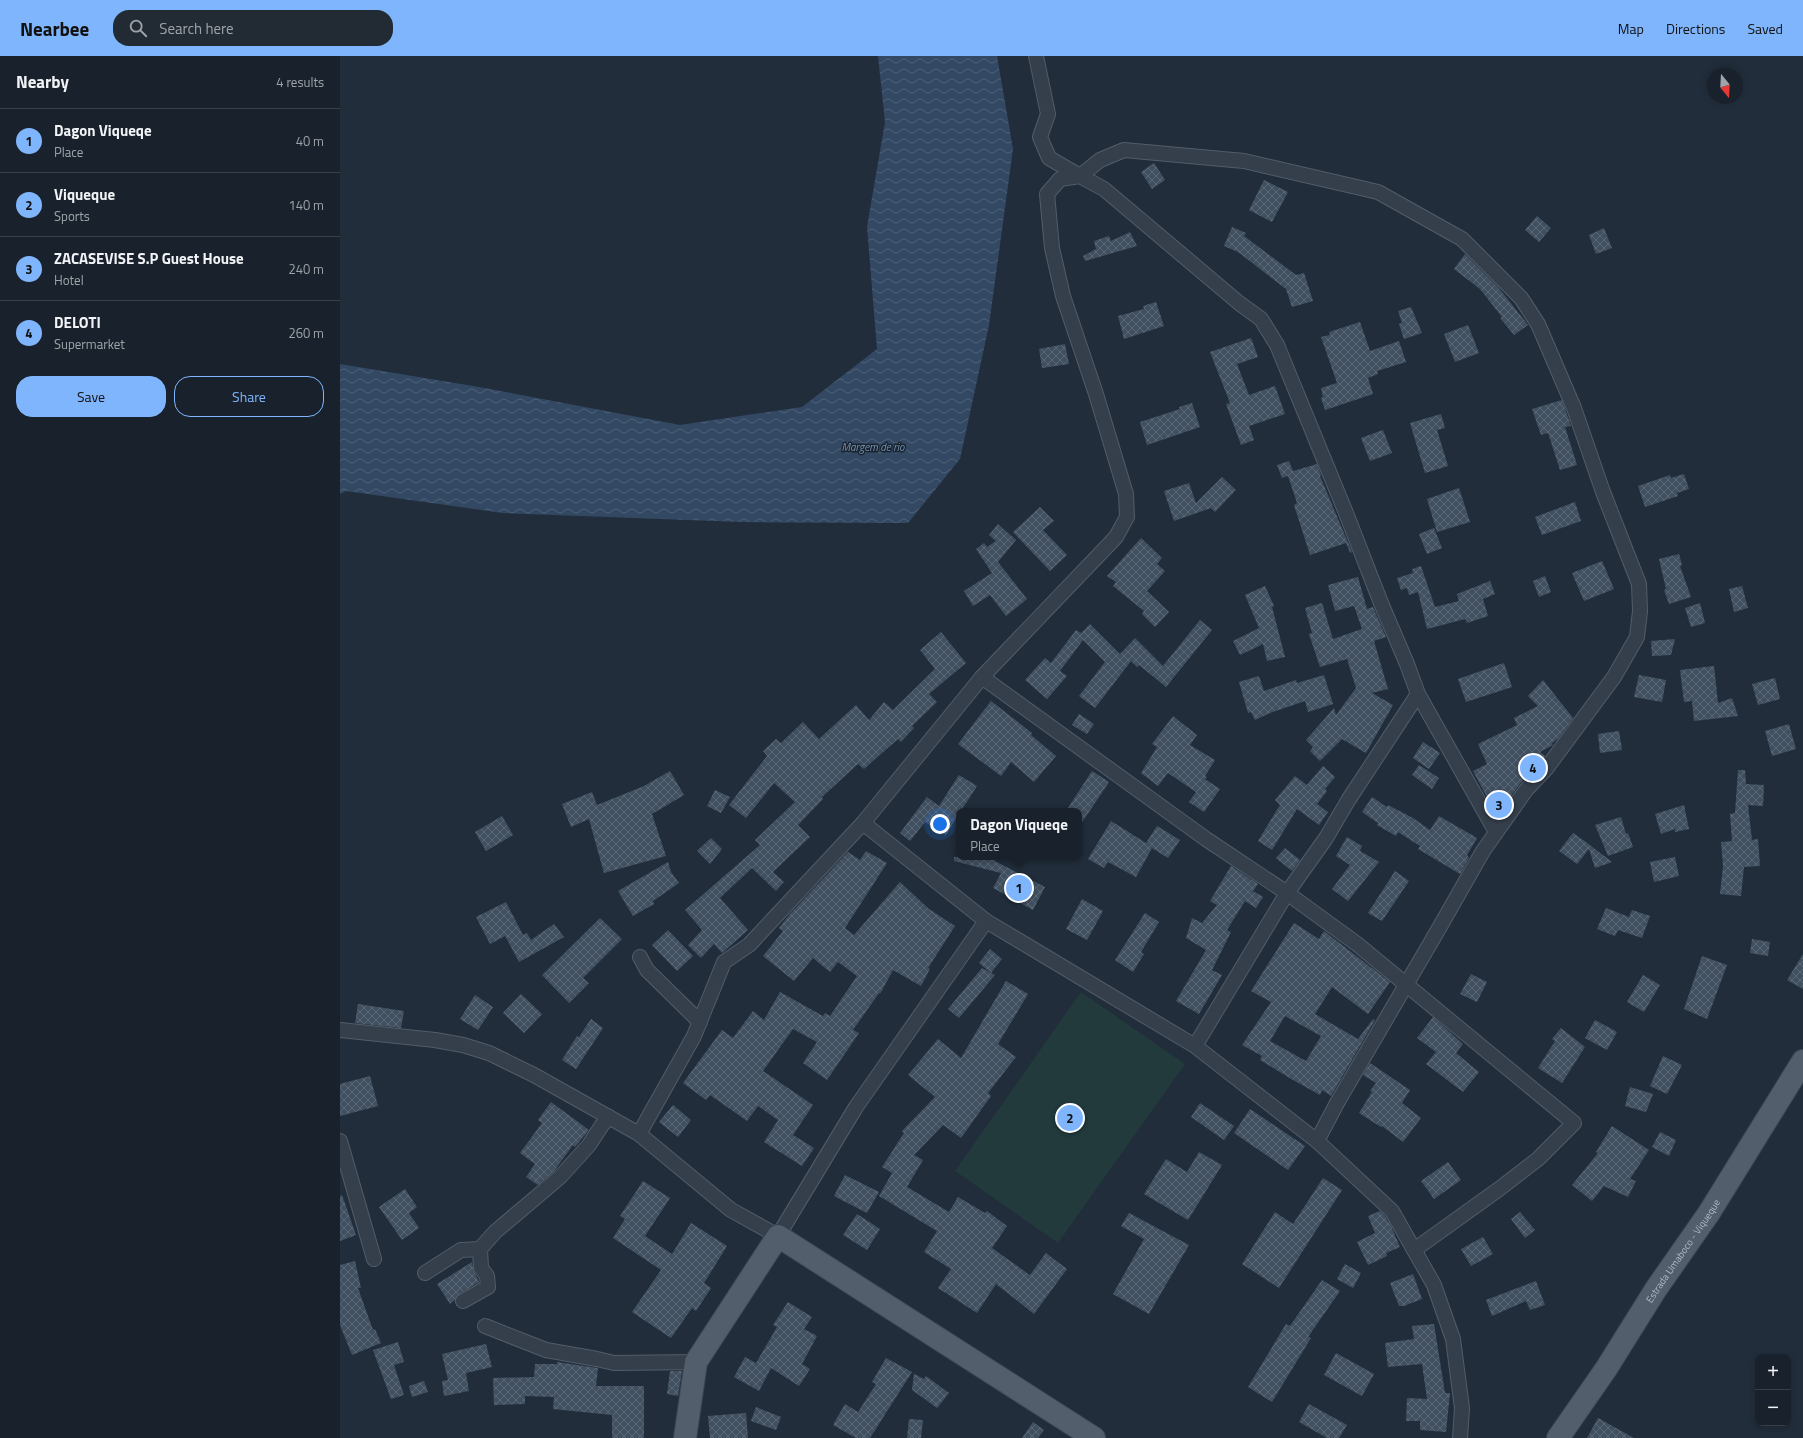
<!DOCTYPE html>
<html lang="en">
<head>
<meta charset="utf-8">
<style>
  body { margin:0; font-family:"Titillium Web",sans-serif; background:#222a34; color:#f1f3f6 }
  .controls { position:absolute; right:12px; bottom:12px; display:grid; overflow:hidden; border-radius:8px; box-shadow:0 2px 6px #0003 }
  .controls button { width:36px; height:36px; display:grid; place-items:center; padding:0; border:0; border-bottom:1px solid #373f48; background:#19222c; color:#f1f3f6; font:20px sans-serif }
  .compass { position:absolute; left:1367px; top:12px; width:36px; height:36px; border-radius:50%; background:#19222c; box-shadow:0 2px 6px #0003; rotate:162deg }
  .you { position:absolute; left:600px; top:768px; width:14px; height:14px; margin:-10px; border:3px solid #fff; border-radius:50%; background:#1a73e8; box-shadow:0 0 0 6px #1a73e833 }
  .badge { display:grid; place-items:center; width:26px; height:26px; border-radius:50%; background:#7fb5fd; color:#111; font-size:13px; font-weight:700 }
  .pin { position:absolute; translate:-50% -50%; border:2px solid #fff; box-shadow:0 1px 4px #0006 }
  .popup { position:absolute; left:616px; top:752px; width:126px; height:52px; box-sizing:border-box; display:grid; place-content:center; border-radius:8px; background:#19222c; filter:drop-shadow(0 1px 3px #0005); font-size:13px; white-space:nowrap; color:#9fa4a9 }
  .popup b { font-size:15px; color:#f1f3f6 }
  .popup::after { content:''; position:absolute; left:50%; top:100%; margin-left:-8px; border:8px solid transparent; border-top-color:#19222c }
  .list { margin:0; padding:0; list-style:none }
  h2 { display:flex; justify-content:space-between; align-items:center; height:52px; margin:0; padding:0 16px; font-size:17px }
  h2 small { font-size:13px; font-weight:400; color:#9fa4a9 }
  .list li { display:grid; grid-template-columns:26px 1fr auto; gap:12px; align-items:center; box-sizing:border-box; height:64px; padding:0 16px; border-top:1px solid #373f48 }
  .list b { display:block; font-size:15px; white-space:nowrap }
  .list p { margin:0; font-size:13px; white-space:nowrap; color:#9fa4a9 }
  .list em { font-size:13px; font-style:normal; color:#9fa4a9 }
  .actions { display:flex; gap:8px; padding:12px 16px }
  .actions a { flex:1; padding:9px 0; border:1px solid #7fb5fd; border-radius:16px; text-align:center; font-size:14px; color:#7fb5fd }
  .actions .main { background:#7fb5fd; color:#111 }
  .icon { flex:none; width:22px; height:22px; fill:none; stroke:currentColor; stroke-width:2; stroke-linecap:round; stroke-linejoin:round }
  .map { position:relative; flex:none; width:1463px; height:1382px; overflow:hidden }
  header { display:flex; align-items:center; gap:24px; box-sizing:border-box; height:56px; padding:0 20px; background:#7fb5fd; color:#111 }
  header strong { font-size:19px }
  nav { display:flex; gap:22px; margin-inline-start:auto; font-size:14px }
  .search { width:280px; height:36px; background:#222a34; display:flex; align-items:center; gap:10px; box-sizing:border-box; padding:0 14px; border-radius:16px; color:#9fa4a9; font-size:15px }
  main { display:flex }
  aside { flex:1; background:#19222c }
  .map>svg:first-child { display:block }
  .green { fill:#223a3c }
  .water { fill:url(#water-waves) }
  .building { fill:url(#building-cross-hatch); fill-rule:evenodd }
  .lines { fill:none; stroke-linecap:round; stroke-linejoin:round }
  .minor-casing { stroke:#525d69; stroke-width:16 }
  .primary-casing { stroke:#3e4854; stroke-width:24 }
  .minor { stroke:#343f4b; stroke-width:14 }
  .primary { stroke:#525e6b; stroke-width:22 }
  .labels { text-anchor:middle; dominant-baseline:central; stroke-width:3; stroke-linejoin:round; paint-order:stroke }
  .street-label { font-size:10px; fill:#afbac7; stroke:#1a2430 }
  .water-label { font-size:11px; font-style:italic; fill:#7591b1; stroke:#1a2430 }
</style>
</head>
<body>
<header>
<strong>Nearbee</strong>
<div class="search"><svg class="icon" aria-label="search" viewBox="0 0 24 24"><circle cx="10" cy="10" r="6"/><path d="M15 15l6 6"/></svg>Search here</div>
<nav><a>Map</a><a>Directions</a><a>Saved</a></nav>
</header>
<main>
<aside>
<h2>Nearby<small>4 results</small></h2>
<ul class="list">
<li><span class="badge">1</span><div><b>Dagon Viqueqe</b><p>Place</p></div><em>40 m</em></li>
<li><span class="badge">2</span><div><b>Viqueque</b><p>Sports</p></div><em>140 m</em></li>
<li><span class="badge">3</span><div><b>ZACASEVISE S.P Guest House</b><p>Hotel</p></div><em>240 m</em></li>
<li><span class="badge">4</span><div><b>DELOTI</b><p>Supermarket</p></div><em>260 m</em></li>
</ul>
<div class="actions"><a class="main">Save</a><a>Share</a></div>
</aside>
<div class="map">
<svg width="1463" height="1382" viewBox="0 0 1463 1382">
  <defs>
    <pattern id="water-waves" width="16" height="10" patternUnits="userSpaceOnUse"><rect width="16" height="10" fill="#334963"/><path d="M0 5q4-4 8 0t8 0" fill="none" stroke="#4e6178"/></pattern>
    <pattern id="building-cross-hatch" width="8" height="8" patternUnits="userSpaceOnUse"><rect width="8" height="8" fill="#415060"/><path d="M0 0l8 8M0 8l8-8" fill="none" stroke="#5a6775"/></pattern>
  </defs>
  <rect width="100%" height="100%" fill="#212d3b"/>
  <polygon class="green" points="741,936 845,1008 718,1187 615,1115"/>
  <polygon class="water" points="538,0 657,0 673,93 649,269 620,403 568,467 401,466 163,457 6,435 0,438 0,308 139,331 340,369 462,351 537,293 527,171 545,66"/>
  <g class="building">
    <polygon points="814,107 825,124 812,133 801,116"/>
    <polygon points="924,124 948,136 932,166 909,154"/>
    <polygon points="1197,160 1211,172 1199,186 1185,174"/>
    <polygon points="892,171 906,177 904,180 956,219 964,217 973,245 952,251 946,233 898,196 884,190"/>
    <polygon points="1264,172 1272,192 1256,198 1249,179"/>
    <polygon points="790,176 797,190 745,205 743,200 756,193 754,185 769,180 771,185"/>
    <polygon points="1125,198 1158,231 1188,269 1174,279 1160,262 1162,261 1140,233 1114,213"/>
    <polygon points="816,246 824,270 784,283 778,260 804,253 803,250"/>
    <polygon points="1071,251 1082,277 1064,283 1059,268 1062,267 1058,255"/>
    <polygon points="1020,266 1030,295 1059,285 1066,306 1037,315 1038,318 1028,322 1033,338 985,354 981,342 983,341 981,332 997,327 981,281 990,279 989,276"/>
    <polygon points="1128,269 1139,297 1115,306 1104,278"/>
    <polygon points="911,282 918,301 897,308 909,339 935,330 945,358 909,370 914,384 901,389 886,348 890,347 870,296"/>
    <polygon points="725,288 729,308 702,312 699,293"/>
    <polygon points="1222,344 1231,370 1225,371 1237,409 1220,414 1208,377 1201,379 1192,353"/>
    <polygon points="852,347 860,371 807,389 800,366 840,353 839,351"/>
    <polygon points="1101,358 1105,372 1097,374 1108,410 1085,417 1070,367"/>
    <polygon points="1043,374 1052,397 1030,405 1021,382"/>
    <polygon points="949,405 953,415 977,408 981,419 980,420 1012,496 1010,497 1006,487 970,499 954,449 957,447 948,420 942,422 937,409"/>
    <polygon points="1344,418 1349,433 1337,437 1338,440 1305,451 1298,430 1330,419 1331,422"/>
    <polygon points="882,421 896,434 875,456 871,452 834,465 824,435 849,427 856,447"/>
    <polygon points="1119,432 1130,466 1097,476 1087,443"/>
    <polygon points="1235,446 1241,465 1202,479 1195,461"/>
    <polygon points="700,451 714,465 703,474 727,499 710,515 673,476"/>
    <polygon points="658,468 676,484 658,506 687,543 666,560 650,539 633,550 624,535 652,517 636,493 644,487 647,491 656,485 649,479"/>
    <polygon points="1094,472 1102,492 1087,498 1079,478"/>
    <polygon points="801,482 822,502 817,508 825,515 807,535 829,556 815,571 802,558 804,555 773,530 776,526 767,520"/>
    <polygon points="1339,498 1342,509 1340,510 1351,541 1329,548 1324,534 1326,533 1319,503"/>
    <polygon points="1262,505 1274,533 1244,545 1232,517"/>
    <polygon points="1081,510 1095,551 1119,545 1117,538 1150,525 1155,538 1143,543 1148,560 1127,567 1125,563 1087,573 1078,536 1069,539 1067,532 1061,534 1057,522 1073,517 1072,513"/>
    <polygon points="1205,520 1211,536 1199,541 1193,525"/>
    <polygon points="1018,521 1027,553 1033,551 1046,581 1034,585 1048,633 1032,637 1053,649 1026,697 1002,683 980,705 970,695 973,691 966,684 994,652 996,659 1016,632 1007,603 980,611 969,578 972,577 965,552 982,547 993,583 1022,573 1014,550 995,555 988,529"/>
    <polygon points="925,530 934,550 932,551 945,601 927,605 923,588 900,599 893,585 919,572 905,539"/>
    <polygon points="1402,530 1408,552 1394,556 1389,533"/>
    <polygon points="1360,547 1365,567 1351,571 1345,552"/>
    <polygon points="860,564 872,574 826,631 799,609 797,611 791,605 755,652 739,640 765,606 743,584 720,615 727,620 707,643 685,624 705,602 711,607 736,574 741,577 750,568 780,598 795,582 823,610"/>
    <polygon points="601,576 626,607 589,638 597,646 572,670 574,672 561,686 558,683 524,713 518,708 482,741 483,743 458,769 470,781 433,816 444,826 436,835 412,812 380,842 408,874 382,897 374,888 361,902 348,889 362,874 345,854 420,789 415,784 455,746 434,727 406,762 389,749 427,700 423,695 436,683 441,687 463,666 479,683 516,649 529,664 544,646 553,654 595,613 580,594"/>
    <polygon points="1335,583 1331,599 1312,600 1311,585"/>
    <polygon points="1164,607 1172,631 1126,646 1118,623"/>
    <polygon points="1374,610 1378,647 1392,642 1398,660 1354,665 1352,645 1344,646 1340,614"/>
    <polygon points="984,619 993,648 968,656 965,645 930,657 915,664 911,656 908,657 899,626 919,620 924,635 956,624 957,627"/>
    <polygon points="1299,619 1326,624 1322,646 1294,641"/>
    <polygon points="1435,622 1440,643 1418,649 1412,628"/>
    <polygon points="1203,624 1233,662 1218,683 1212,687 1213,689 1200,696 1205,700 1179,729 1157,760 1133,715 1147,708 1138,688 1177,669 1174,662 1198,650 1188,640"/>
    <polygon points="651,645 692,677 691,679 716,700 694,726 671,706 661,720 618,688"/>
    <polygon points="739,658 754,668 747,678 732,669"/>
    <polygon points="833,660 857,679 850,689 875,704 865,720 867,721 865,723 880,733 864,756 849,746 856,736 828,717 818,730 801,717 817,691 812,688"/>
    <polygon points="1449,668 1456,693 1432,700 1425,675"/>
    <polygon points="1279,675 1282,694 1260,697 1258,678"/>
    <polygon points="1083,686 1100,697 1089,713 1073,702"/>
    <polygon points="1079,709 1099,722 1092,733 1072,719"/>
    <polygon points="983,710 995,721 985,733 987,735 977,748 988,756 979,769 957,753 932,794 918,785 940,749 935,744 955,720 967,729"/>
    <polygon points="1398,714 1405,714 1406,728 1424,729 1423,750 1408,749 1412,784 1418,783 1420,810 1404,811 1401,840 1380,838 1383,810 1381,786 1392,785 1390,758 1395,757"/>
    <polygon points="330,715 344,739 312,758 326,800 264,817 249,763 231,771 222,748 252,736 257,749 304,730"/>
    <polygon points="752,715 769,726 739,771 739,755 726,755"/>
    <polygon points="619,719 637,730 621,755 619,755 619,758 606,779 585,766 570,785 560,777 587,741 599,750"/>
    <polygon points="375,734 390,741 381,757 367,750"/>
    <polygon points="1032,741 1047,751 1048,749 1073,762 1090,774 1099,760 1137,782 1127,799 1129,802 1120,818 1078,793 1080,790 1058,776 1056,780 1037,769 1038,767 1022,756"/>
    <polygon points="1344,749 1349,773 1335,776 1335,773 1321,778 1315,758"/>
    <polygon points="162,760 173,779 146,795 135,776"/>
    <polygon points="1281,761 1286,778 1288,777 1293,791 1268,800 1255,769"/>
    <polygon points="771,765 806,787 817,770 840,784 828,802 812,792 796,821 768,806 764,812 748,803"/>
    <polygon points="1233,777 1246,786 1272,806 1255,812 1249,793 1237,808 1219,795"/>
    <polygon points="1007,781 1022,790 1020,795 1039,806 1008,845 992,833 1010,809 996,800"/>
    <polygon points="371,782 382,793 370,808 357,795"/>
    <polygon points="945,792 960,804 952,815 936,802"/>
    <polygon points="526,795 547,807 505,872 514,879 560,826 589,853 615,870 588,912 590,913 581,930 553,914 540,938 539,937 513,974 519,977 487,1024 463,1007 477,986 453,973 423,1015 473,1049 453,1079 474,1092 462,1110 424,1086 438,1064 418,1050 407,1065 370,1039 366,1044 343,1027 382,974 393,982 413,955 424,964 440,936 483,960 485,957 490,960 517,920 498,906 490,916 473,902 454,925 423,900 443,875 439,872 450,858 508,796 520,804"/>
    <polygon points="614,801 656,801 655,805 705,831 693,854 653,832 661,817 614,805"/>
    <polygon points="1335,801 1339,820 1314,826 1310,806"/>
    <polygon points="328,806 331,816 339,827 313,845 314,848 293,860 278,835"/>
    <polygon points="891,810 918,828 913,835 923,841 916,852 905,845 887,874 891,876 872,914 882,919 859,958 836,945 866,894 846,882 852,862 862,867 877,849 870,845"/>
    <polygon points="1055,815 1069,825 1042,865 1028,857"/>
    <polygon points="742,843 763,855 747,884 726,873"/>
    <polygon points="166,846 183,879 187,877 191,884 214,868 224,881 179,906 165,880 150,888 136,861"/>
    <polygon points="1266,852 1289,861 1292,854 1310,860 1302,882 1278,874 1275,880 1257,873"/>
    <polygon points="805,857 819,866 801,896 804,898 793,916 775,904"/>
    <polygon points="260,862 282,883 243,922 249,927 229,947 202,919"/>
    <path d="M 954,867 L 979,883 L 984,875 L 1050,926 L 1028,958 L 992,931 L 975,958 L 1018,983 L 1033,963 L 1035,964 L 991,1040 L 982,1034 L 980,1039 L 953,1024 L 920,1004 L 922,1000 L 902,989 L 931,946 L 911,935 ZM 945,960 L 981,980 L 966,1005 L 930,985 Z"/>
    <polygon points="328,874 353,900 337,915 312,889"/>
    <polygon points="1412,883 1430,886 1428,900 1410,897"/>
    <polygon points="650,893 662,903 651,917 639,907"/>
    <polygon points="1463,898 1463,933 1447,924"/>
    <polygon points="1362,900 1387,909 1367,963 1344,953"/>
    <polygon points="642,912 655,919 619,962 608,953"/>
    <polygon points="1131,918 1147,926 1137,946 1120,938"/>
    <polygon points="1303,919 1320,929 1304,956 1287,946"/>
    <polygon points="666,925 688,938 658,988 676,1001 648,1037 651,1040 621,1082 603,1069 574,1099 583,1104 567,1131 609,1156 618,1141 645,1157 647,1155 667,1170 652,1192 690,1219 706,1197 727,1213 694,1258 656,1228 637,1257 598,1232 611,1213 584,1196 597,1175 539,1140 552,1117 542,1111 564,1077 562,1075 595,1041 568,1019 598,983 621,1002"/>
    <polygon points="181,938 202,958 184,977 163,957"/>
    <polygon points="135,939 153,951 138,974 120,963"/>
    <polygon points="18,948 64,955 61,972 15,967"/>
    <polygon points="1093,961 1123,988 1116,997 1139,1016 1123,1036 1086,1008 1096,996 1077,982"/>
    <polygon points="251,963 263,972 236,1013 222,1004 237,980 239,981"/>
    <polygon points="1255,964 1277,976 1267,994 1245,982"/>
    <polygon points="1221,972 1245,991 1222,1027 1198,1012 1215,985 1212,983"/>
    <polygon points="1323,1000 1342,1009 1327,1038 1310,1030"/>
    <polygon points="1030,1007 1070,1034 1062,1047 1081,1062 1063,1086 1042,1070 1041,1071 1019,1057 1032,1036 1030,1035 1036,1027 1023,1019"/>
    <polygon points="30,1020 38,1050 0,1060 0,1028"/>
    <polygon points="1290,1031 1313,1038 1306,1056 1285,1050"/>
    <polygon points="211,1046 249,1074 235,1091 233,1089 214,1115 198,1129 186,1121 195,1108 180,1097 202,1067 198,1064"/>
    <polygon points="860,1047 894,1070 884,1084 851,1061"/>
    <polygon points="333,1049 351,1064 338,1081 319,1066"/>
    <polygon points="910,1053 965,1090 948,1114 894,1077"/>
    <polygon points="1272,1070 1309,1094 1290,1123 1296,1125 1288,1141 1264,1130 1252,1145 1232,1129 1258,1097 1256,1096"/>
    <polygon points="1320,1076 1336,1084 1329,1100 1312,1091"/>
    <polygon points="859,1096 882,1109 848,1164 804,1138 826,1103 847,1116"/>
    <polygon points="1108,1106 1121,1124 1094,1143 1081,1125"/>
    <polygon points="505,1119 539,1136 527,1157 494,1140"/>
    <polygon points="983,1122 1002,1134 939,1232 902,1208 935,1156 953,1168"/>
    <polygon points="303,1125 330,1142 305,1180 332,1198 351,1167 387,1190 364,1227 371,1232 356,1255 352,1252 331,1282 292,1256 321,1214 273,1182 285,1163 280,1160"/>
    <polygon points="65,1133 77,1151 69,1157 79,1172 62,1184 39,1151"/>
    <polygon points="2,1139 16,1179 0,1185 0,1140"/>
    <polygon points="1040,1155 1045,1160 1051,1170 1060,1191 1046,1197 1047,1200 1028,1209 1017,1186 1035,1177 1028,1160"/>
    <polygon points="1180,1156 1195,1174 1185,1182 1171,1163"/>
    <polygon points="789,1157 849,1189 809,1258 773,1238 804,1183 781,1170"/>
    <polygon points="517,1158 540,1173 527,1194 503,1179"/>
    <polygon points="1143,1181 1153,1198 1131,1210 1121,1193"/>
    <polygon points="15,1205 21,1232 18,1232 33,1274 35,1273 41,1287 12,1299 0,1269 0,1209"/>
    <polygon points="132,1206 133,1213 139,1226 119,1238 115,1244 110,1248 97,1228"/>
    <polygon points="1005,1208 1021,1217 1013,1232 997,1223"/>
    <polygon points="1073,1218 1082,1243 1064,1250 1059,1250 1050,1227"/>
    <polygon points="982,1224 1000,1235 968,1281 971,1282 932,1346 908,1331 946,1268 950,1270"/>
    <polygon points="1196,1225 1205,1249 1190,1254 1186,1245 1152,1260 1146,1244"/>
    <polygon points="448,1246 472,1261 464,1273 477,1280 462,1308 470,1313 459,1330 431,1312 419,1335 394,1321 405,1301 416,1307 437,1271 433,1269"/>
    <polygon points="1094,1268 1105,1337 1110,1337 1106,1376 1080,1374 1080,1365 1066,1365 1067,1342 1087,1343 1082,1308 1048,1311 1045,1287 1074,1283 1072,1270"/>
    <polygon points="58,1286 64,1306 54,1309 64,1339 51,1343 33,1294"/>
    <polygon points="146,1288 152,1311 126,1317 129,1335 104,1340 102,1325 108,1324 102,1298"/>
    <polygon points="996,1297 1034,1318 1022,1340 984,1319"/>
    <polygon points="546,1302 572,1316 530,1382 516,1382 493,1369 505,1348 518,1356 536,1328 532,1326"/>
    <polygon points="217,1306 258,1312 256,1330 304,1330 304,1382 272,1382 272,1359 213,1353 214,1341 185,1340 185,1348 154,1349 153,1322 194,1321 195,1308 217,1308"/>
    <polygon points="330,1315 342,1315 338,1340 327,1338"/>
    <polygon points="574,1318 584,1323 586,1320 609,1337 597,1352 572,1334"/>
    <polygon points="84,1325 88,1336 72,1341 69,1330"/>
    <polygon points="969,1348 1007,1369 999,1382 987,1382 959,1366"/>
    <polygon points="416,1351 441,1361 436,1374 411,1365"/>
    <polygon points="406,1357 408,1382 370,1382 368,1360"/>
    <polygon points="1258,1362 1294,1382 1247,1382"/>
    <polygon points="569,1363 583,1364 581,1382 567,1382"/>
    <polygon points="693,1366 704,1374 698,1382 682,1382"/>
  </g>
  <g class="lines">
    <defs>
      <g id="minor">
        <polyline points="642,621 866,783 947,837 1017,888 1234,1067 1198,1103 1159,1133 1074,1194"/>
        <polyline points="523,767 646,865 855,990 977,1085 1052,1155 1094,1229 1113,1283 1122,1352 1120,1382"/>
        <polyline points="300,901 307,914 360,966"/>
        <polyline points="0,974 95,984 123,989 149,997 194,1019 299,1078 391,1154 438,1180 516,1051 646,865"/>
        <polyline points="855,990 947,837 986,782 1009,743 1078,638"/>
        <polyline points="299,1078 354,980 384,906 409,889 523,767 642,621 776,481 787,461 786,438 756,338 723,240 712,192 707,138 720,123 740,120 709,102 700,81 708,58 696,0"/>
        <polyline points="0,1085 34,1203"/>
        <polyline points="977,1085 997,1047 1098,874 1143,795 1186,734 1206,713 1274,621 1297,581 1300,555 1299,528 1263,436 1234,352 1198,268 1181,242 1122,183 1038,136 904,105 784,94 760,104 740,120 764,133 899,247 921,263 937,289 1006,457 1041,547 1067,608 1078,638 1156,776"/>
        <polyline points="85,1217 121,1194 140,1193"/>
        <polyline points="123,1245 148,1231 147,1220 141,1212 140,1193 155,1176 220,1121 249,1089 262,1069 269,1061"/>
        <polyline points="145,1270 206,1294 257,1303 274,1307 356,1306"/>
      </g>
      <g id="primary">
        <polyline points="345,1382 356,1306 438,1180 754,1382"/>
        <path id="s1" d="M 1218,1382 L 1266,1313 L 1316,1233 L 1369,1157 L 1463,1005"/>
      </g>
    </defs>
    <use href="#minor" class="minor-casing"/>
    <use href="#primary" class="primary-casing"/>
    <use href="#minor" class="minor"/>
    <use href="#primary" class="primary"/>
  </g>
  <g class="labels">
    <g class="street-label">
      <text stroke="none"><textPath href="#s1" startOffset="225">Estrada Umaboco - Viqueque</textPath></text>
    </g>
    <g class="water-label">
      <text x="533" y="391">Margem de rio</text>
    </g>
  </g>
</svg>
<div class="controls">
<button>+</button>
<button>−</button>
</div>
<svg class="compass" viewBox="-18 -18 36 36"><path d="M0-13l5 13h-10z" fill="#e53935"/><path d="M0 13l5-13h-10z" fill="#9fa4a9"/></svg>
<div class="you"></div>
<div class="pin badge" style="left:679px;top:832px">1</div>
<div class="popup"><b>Dagon Viqueqe</b>Place</div>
<div class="pin badge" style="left:730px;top:1062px">2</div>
<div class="pin badge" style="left:1159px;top:749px">3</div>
<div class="pin badge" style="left:1193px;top:712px">4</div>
</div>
</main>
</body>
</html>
